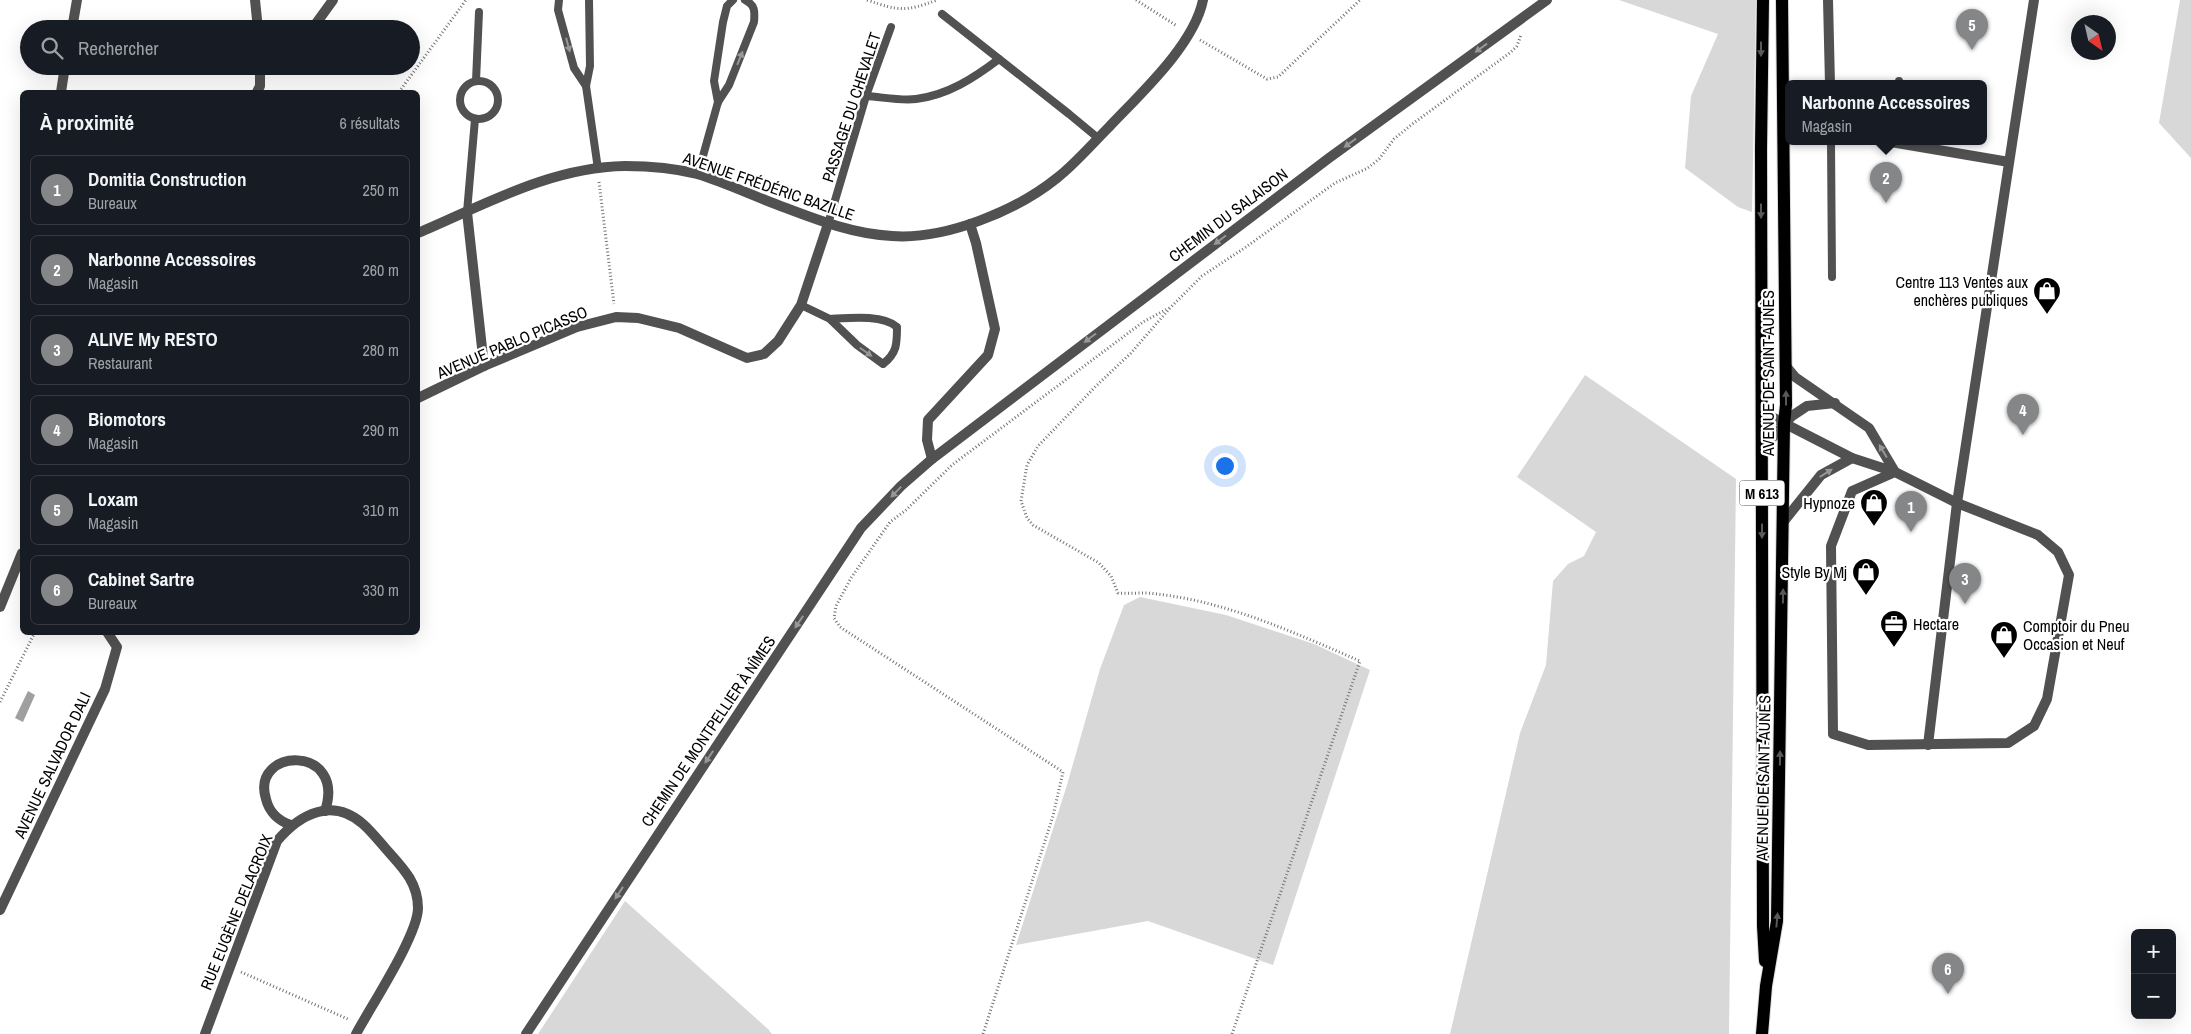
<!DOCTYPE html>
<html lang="fr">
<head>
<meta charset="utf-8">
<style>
  body { margin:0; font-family:"Archivo Narrow",sans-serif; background:#242831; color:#f1f3f6 }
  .controls { position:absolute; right:15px; bottom:15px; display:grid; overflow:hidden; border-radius:8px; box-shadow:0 5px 20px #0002 }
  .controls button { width:45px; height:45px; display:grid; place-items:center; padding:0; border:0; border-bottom:1px solid #363941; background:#171b24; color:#f1f3f6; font:25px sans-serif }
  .compass { position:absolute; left:2071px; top:15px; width:45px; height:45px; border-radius:50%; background:#171b24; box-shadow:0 5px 20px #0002; rotate:146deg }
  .you { position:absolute; left:1224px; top:465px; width:18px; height:18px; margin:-12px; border:4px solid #fff; border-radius:50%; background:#1a73e8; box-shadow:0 0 0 8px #1a73e833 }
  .badge { display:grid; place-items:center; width:32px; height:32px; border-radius:50%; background:#858687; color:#fff; font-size:16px; font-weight:700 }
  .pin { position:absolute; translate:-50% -41px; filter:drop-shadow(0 1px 2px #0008) }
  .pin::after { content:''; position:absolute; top:26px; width:18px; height:15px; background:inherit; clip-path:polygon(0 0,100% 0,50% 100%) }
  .popup { position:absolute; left:1785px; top:80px; width:202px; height:65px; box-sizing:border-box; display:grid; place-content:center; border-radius:8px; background:#171b24; filter:drop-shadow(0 1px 4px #0005); font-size:16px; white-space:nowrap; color:#9ea1a6 }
  .popup b { font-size:19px; color:#f1f3f6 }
  .popup::after { content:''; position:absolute; left:50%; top:100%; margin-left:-10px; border:10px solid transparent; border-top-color:#171b24 }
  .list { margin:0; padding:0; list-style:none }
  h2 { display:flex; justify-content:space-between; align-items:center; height:65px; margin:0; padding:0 20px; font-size:21px }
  h2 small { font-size:16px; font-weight:400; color:#9ea1a6 }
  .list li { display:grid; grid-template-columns:32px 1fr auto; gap:15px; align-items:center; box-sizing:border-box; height:70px; margin:0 10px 10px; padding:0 10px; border:1px solid #363941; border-radius:8px }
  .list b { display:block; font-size:19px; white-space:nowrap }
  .list p { margin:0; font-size:16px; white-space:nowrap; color:#9ea1a6 }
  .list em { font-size:16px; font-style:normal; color:#9ea1a6 }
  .icon { flex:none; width:28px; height:28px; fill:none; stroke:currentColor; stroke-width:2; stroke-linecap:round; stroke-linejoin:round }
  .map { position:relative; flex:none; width:2191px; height:1034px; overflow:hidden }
  .search { position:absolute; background:#171b24; box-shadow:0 5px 20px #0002; left:20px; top:20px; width:400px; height:55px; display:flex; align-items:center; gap:12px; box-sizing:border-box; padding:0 18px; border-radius:28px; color:#9ea1a6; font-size:19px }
  .panel { position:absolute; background:#171b24; box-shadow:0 5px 20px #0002; left:20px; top:90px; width:400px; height:545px; border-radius:8px }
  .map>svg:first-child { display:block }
  .green { fill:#d8d8d8 }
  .water { fill:#9f9f9f }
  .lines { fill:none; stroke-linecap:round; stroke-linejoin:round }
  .primary-casing { stroke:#dbdbdb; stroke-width:14 }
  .path { stroke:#737373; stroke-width:3; stroke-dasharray:1 2.5; stroke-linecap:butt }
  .service { stroke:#515151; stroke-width:8 }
  .minor { stroke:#515151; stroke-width:10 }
  .primary { stroke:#000; stroke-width:12 }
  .oneway { fill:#979797 }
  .oneway2 { fill:#595959 }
  .labels { text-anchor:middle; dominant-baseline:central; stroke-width:4.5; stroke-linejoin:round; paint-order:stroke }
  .shield { fill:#fff; stroke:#4c4c4c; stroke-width:1 }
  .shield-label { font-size:15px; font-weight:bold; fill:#000 }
  .street-label { font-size:16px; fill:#000; stroke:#fff }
  .poi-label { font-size:16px; fill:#000; stroke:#fff; text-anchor:end }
</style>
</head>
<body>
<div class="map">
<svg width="2191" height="1034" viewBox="0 0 2191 1034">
  <rect width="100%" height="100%" fill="#fff"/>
  <g class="green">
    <polygon points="1619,0 1756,0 1752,212 1738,207 1685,168 1691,96 1718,34"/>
    <polygon points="2180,0 2191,0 2191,158 2159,123"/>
    <polygon points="1585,375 1736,479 1729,1034 1450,1034 1520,733 1546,665 1553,581 1568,564 1584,556 1596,532 1517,477"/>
    <polygon points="1140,597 1226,615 1314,644 1370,670 1273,965 1148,921 1016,945 1067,785 1100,669 1124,605"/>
    <polygon points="625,901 768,1029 772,1034 538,1034"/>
  </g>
  <polygon class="water" points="28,691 35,695 23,722 15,718"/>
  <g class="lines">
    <defs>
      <g id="primary">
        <polyline points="1763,0 1761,149 1763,926 1765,961"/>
        <polyline points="1762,1034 1766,986 1777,921 1784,424 1786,405 1782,0"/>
      </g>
    </defs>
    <use href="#primary" class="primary-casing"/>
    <g class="path">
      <path d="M 867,0 C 899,11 905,12 937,0"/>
      <polyline points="1136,0 1177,26"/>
      <polyline points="1200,40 1267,79 1278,77 1360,0"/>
      <polyline points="399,92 466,0"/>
      <polyline points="599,182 614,304"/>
      <polyline points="0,702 35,632"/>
      <polyline points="241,972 350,1020"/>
      <polyline points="983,1034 1053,816 1063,772 840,627 834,618 836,606 851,578 890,522 906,510 952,465 1143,322 1169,308"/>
      <path d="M 1232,1034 L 1360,661 C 1295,633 1228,602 1157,594 C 1144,592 1131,594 1118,593 L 1111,576 L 1099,563 L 1033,525 L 1027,518 L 1021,501 L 1027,465 L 1038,446 L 1095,387 L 1131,353 L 1170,308 L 1202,276 L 1246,247 L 1335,183 L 1368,168 L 1379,159 L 1394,139 L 1411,125 L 1511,52 L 1517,46 L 1521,35"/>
    </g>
    <g class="service">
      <polyline points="559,0 558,10 574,68 586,86"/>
      <polyline points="589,0 590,66 586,86 598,169"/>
      <polyline points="942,14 1069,114 1098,138"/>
      <circle cx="479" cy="100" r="19"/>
      <polyline points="476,81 479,12"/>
      <polyline points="1899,84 1899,81"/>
      <path d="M 866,96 C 882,97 901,101 916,99 C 948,95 974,78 999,59"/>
      <polyline points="718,102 714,81 723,22 727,6 733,0"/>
      <polyline points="1831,142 1832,277"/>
      <path d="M 698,174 L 718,102 L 729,85 L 754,22 C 755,11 755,5 745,0"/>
      <polyline points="467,212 475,119"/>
      <polyline points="828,224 866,96 891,27"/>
      <path d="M 801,305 L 830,319 L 857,345 L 883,364 C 897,353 897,344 897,327 C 883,314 848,318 830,319"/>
    </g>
    <g class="minor">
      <polyline points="255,0 258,29"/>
      <polyline points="1828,0 1830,84"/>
      <polyline points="72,29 77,0"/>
      <polyline points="312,29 333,0"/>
      <polyline points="61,92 65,66"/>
      <polyline points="257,92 260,86 260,66"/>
      <polyline points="1891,142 2009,162"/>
      <polyline points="467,212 484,366"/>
      <path d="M 418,233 C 484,205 551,167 625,166 C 648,166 674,168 697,174 C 724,182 751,195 778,205 C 815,219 852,234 892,236 C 945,240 1016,211 1057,178 C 1076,163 1092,144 1109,127 C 1140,94 1194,45 1203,0"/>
      <polyline points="418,398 484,366 577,327 616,317 638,318 679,328 747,358 764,354 778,341 801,305 828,224"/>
      <polyline points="1762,412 1852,458 1895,472 1869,428 1795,377 1785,365"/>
      <polyline points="1762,449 1792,416 1807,406 1835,403"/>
      <polyline points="932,459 927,440 928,420 988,355 995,329 976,243 970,224"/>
      <polygon points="1895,472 1957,503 2038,535 2058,552 2069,575 2047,699 2034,726 2008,743 1868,745 1833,734 1831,546 1852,491"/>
      <polyline points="1784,521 1821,475 1852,458"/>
      <polyline points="0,607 22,553"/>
      <polyline points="1928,745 1957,503 2034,0"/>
      <path d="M 291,825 C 279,821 269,812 266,799 C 250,747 347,744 325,811"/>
      <polyline points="0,910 105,689 117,647 107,632"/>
      <path d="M 205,1034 L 277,841 C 300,814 332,797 363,824 C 371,831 379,841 386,849 C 402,867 418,882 418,908 C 418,935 371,1006 356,1034"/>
      <polyline points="526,1034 861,528 901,486 932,459 1329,158 1547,0"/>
    </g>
    <use href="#primary" class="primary"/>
  </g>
  <defs><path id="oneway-solid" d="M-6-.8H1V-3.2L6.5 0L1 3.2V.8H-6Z" transform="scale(1.25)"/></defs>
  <g class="oneway">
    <use href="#oneway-solid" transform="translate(568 45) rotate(75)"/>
    <use href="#oneway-solid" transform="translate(1481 48) rotate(144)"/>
    <use href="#oneway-solid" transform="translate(740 58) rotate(-68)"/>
    <use href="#oneway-solid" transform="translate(1350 143) rotate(144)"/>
    <use href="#oneway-solid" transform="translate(1220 240) rotate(143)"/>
    <use href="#oneway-solid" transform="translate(1090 338) rotate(143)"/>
    <use href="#oneway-solid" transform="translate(866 352) rotate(35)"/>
    <use href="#oneway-solid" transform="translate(1883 451) rotate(-121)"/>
    <use href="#oneway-solid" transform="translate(1826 473) rotate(-32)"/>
    <use href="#oneway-solid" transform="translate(896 492) rotate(134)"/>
    <use href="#oneway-solid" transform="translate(799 622) rotate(124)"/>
    <use href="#oneway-solid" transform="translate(709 757) rotate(124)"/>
    <use href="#oneway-solid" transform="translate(619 893) rotate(123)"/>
  </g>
  <g class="oneway2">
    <use href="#oneway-solid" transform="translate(1761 49) rotate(90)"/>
    <use href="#oneway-solid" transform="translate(1761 211) rotate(90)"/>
    <use href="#oneway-solid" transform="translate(1786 398) rotate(-90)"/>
    <use href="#oneway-solid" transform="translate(1762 531) rotate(90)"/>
    <use href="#oneway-solid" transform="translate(1783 596) rotate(-89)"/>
    <use href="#oneway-solid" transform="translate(1780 758) rotate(-89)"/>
    <use href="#oneway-solid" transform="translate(1777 920) rotate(-85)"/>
  </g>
  <defs>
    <symbol id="shop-pin" viewBox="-11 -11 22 30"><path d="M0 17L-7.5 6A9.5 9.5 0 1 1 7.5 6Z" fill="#000" stroke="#fff"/><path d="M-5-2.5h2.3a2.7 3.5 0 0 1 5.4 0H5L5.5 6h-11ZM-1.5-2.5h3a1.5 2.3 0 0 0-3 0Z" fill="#fff"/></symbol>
    <symbol id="office-pin" viewBox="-11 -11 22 30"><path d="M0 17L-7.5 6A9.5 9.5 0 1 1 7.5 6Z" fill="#000" stroke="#fff"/><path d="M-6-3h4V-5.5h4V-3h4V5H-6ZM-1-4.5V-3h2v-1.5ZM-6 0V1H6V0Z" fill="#fff"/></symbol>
  </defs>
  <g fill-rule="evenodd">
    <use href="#shop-pin" x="2031" y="275" width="32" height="43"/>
    <use href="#shop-pin" x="1858" y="487" width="32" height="43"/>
    <use href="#shop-pin" x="1850" y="556" width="32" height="43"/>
    <use href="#office-pin" x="1878" y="608" width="32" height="43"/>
    <use href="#shop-pin" x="1988" y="619" width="32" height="43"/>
  </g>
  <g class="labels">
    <rect class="shield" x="1739.5" y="480.5" width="45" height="25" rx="4"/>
    <g class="shield-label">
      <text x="1762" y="493">M 613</text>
    </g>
    <g class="street-label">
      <text transform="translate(851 107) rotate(-72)">PASSAGE DU CHEVALET</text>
      <text transform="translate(769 186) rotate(19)">AVENUE FRÉDÉRIC BAZILLE</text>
      <text transform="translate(1228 215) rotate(-37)">CHEMIN DU SALAISON</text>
      <text transform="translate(512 342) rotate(-23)">AVENUE PABLO PICASSO</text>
      <text transform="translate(1768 373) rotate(-90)">AVENUE DE SAINT-AUNÈS</text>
      <text transform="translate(708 731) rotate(-56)">CHEMIN DE MONTPELLIER À NÎMES</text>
      <text transform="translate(52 765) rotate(-65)">AVENUE SALVADOR DALI</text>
      <text transform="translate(1763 778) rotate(-89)">AVENUE DE SAINT-AUNÈS</text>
      <text transform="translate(236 912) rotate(-68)">RUE EUGÈNE DELACROIX</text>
    </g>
    <g class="poi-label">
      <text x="2028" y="282">Centre 113 Ventes aux<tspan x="2028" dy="18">enchères publiques</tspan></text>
      <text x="1855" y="503">Hypnoze</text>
      <text x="1847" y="572">Style By Mj</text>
      <text x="1913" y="624" text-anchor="start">Hectare</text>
      <text x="2023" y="626" text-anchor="start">Comptoir du Pneu<tspan x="2023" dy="18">Occasion et Neuf</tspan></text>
    </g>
  </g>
</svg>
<div class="controls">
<button>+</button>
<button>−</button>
</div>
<svg class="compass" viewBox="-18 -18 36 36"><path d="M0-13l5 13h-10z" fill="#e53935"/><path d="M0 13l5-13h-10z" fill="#9ea1a6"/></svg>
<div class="you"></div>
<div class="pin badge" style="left:1911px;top:532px">1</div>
<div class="pin badge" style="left:1886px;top:203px">2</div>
<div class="popup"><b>Narbonne Accessoires</b>Magasin</div>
<div class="pin badge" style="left:1965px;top:604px">3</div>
<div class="pin badge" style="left:2023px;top:435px">4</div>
<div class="pin badge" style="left:1972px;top:50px">5</div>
<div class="pin badge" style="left:1948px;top:994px">6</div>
<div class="search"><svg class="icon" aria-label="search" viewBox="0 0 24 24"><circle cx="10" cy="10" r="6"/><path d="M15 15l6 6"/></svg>Rechercher</div>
<section class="panel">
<h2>À proximité<small>6 résultats</small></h2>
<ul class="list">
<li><span class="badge">1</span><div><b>Domitia Construction</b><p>Bureaux</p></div><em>250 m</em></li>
<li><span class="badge">2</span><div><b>Narbonne Accessoires</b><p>Magasin</p></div><em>260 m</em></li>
<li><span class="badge">3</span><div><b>ALIVE My RESTO</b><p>Restaurant</p></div><em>280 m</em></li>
<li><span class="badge">4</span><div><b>Biomotors</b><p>Magasin</p></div><em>290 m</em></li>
<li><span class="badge">5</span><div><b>Loxam</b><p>Magasin</p></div><em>310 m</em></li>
<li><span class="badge">6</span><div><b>Cabinet Sartre</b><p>Bureaux</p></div><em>330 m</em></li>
</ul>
</section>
</div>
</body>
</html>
